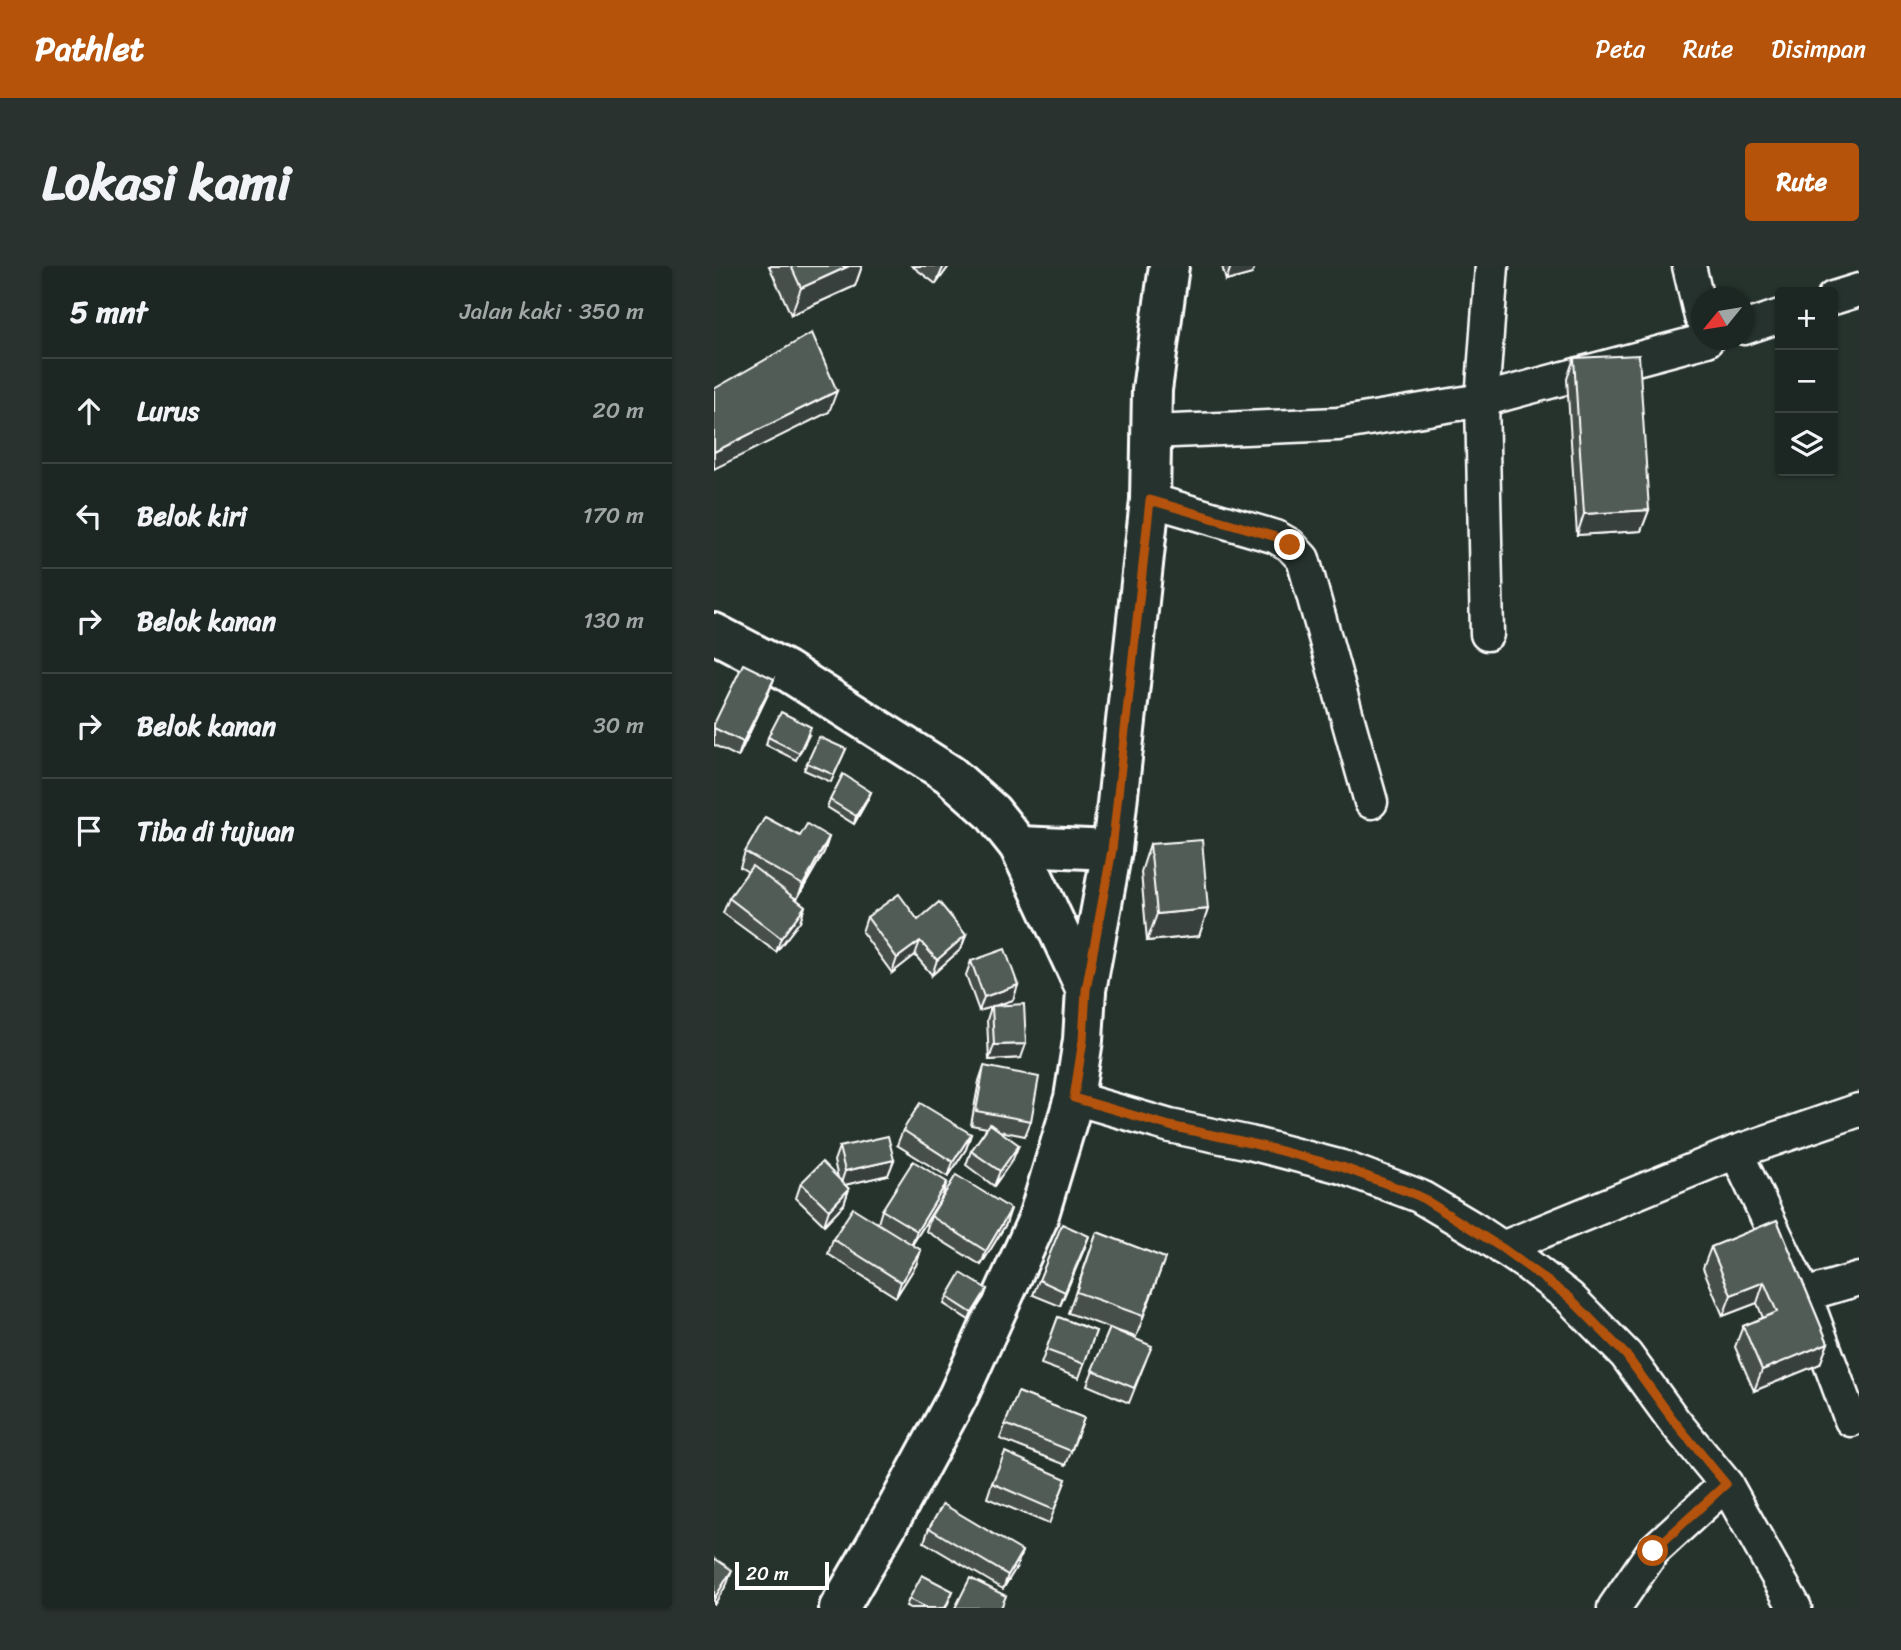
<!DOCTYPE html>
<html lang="id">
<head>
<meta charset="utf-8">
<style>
  body { margin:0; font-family:Sriracha,sans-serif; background:#29322f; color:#f1f3f6 }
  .controls { position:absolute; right:21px; top:21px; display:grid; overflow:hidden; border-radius:7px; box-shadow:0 2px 5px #0004 }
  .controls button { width:63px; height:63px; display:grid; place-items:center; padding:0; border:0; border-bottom:2px solid #3a4340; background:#1c2622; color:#f1f3f6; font:35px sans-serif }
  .compass { position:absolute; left:977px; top:21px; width:63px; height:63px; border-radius:50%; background:#1c2622; box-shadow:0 2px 5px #0004; rotate:240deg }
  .scale { position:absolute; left:21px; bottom:18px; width:94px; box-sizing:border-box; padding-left:7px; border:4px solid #fff; border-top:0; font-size:19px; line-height:24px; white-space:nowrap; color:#fff; -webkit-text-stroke:5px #26332d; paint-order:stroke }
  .stop { position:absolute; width:21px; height:21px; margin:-16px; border:5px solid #b45309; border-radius:50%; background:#fff }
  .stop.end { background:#b45309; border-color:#fff; box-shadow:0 2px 7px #0008 }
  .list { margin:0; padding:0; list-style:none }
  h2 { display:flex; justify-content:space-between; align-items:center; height:91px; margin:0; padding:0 28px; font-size:30px }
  h2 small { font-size:23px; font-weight:400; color:#a0a5a5 }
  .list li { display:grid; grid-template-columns:46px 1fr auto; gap:21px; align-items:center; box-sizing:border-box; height:105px; padding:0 28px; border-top:2px solid #3a4340 }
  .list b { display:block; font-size:26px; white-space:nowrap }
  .list em { font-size:23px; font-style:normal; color:#a0a5a5 }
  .icon { flex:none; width:38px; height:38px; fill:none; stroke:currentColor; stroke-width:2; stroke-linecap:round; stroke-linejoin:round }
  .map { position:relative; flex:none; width:1145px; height:1342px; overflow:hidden; border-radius:7px }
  header { display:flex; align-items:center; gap:42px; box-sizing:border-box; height:98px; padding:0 35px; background:#b45309; color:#fff }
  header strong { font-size:33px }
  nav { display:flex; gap:38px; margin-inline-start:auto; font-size:24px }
  .intro { display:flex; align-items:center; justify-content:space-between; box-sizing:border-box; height:168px; padding:0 42px }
  h1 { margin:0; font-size:49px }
  .button { padding:18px 32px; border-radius:7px; background:#b45309; color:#fff; font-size:24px; font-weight:700 }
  main { display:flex; gap:42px; padding:0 42px }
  aside { flex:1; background:#1c2622; border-radius:7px; box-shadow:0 2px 5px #0004 }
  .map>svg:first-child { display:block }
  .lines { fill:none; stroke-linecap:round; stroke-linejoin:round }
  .street-casing { stroke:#fff; stroke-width:37 }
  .secondary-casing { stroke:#fff; stroke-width:44 }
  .street { stroke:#26332d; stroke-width:32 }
  .secondary { stroke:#26332d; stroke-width:38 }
  .wall { fill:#464f4b; stroke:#fff; stroke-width:2 }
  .shaded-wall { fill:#39403d; stroke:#fff; stroke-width:2 }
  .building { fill:#515c57; stroke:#fff; stroke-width:2 }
  .route { stroke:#b45309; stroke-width:9 }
</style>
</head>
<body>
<header>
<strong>Pathlet</strong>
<nav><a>Peta</a><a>Rute</a><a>Disimpan</a></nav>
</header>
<div class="intro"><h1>Lokasi kami</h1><a class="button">Rute</a></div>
<main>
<aside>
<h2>5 mnt<small>Jalan kaki · 350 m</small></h2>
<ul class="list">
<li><svg class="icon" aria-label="ahead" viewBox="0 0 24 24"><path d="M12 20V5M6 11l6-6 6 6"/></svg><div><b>Lurus</b></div><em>20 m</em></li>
<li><svg class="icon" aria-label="left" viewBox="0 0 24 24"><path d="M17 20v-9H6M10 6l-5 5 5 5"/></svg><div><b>Belok kiri</b></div><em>170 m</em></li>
<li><svg class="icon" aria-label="right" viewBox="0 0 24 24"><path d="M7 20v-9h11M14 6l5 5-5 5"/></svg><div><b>Belok kanan</b></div><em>130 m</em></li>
<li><svg class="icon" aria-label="right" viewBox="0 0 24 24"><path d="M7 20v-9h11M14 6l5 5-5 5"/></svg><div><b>Belok kanan</b></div><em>30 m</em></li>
<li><svg class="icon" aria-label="arrive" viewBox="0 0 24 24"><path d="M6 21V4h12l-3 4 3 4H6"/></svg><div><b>Tiba di tujuan</b></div></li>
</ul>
</aside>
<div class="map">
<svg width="1145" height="1342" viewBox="0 0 1145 1342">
  <rect width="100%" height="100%" fill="#26332d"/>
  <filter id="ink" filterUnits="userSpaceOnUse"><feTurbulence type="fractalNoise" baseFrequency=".0143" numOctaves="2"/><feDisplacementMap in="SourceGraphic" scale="14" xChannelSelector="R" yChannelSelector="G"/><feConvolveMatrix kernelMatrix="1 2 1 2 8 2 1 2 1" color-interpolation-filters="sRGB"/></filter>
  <g filter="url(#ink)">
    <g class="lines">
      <defs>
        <g id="street">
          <polyline points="975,0 987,51"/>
          <polyline points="1119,32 1145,24"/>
          <polyline points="1030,62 1066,50"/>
          <polyline points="436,166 624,158 768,134 993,74"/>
          <polyline points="436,234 562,271 576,279 589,293 657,536"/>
          <polyline points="773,368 768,134 778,0"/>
          <polyline points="360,832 456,860 536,877 628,901 705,930 762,964 814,999 855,1031 912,1089 960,1155 1012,1218 1081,1342"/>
          <polyline points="1022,886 1090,1029 1145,1013"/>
          <polyline points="788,982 1022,886 1145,844"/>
          <polyline points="1097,1046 1137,1154"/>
          <polyline points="900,1342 939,1285 1012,1218"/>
        </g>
        <g id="secondary">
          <polyline points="0,367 71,404 235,508 278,546 305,580 372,724 369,774 360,832 323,955 244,1130 182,1244 125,1342"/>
          <polyline points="305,580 398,584"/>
          <polyline points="372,724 398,584 436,234 438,124 455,0"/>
        </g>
      </defs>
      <use href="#street" class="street-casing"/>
      <use href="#secondary" class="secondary-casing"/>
      <use href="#street" class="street"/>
      <use href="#secondary" class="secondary"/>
    </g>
    <g class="wall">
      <polygon points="55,0 148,0 141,20 77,49"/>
      <polygon points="198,0 235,0 222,18"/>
      <polygon points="508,0 541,0 538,8 512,15"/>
      <polygon points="860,92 935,244 927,265 863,269 853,113"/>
      <polygon points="60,413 54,428 24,491 0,479 0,458"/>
      <polygon points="95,469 82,494 52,479 54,471"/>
      <polygon points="132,483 117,516 90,504 93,497"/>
      <polygon points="157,526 154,533 140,558 113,541 116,534"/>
      <polygon points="86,570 115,571 110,586 83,633 79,631 91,640 86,655 62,686 9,647 15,632 34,606 26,601 31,586"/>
      <polygon points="436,578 494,643 485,670 433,675 427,606"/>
      <polygon points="153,651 252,669 247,683 218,709 201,689 178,707 148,666"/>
      <polygon points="257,695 304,719 299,734 281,740 307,792 275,794 273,754 277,741 265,745 252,709"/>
      <polygon points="270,800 317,855 311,870 286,865 299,893 280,920 252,899 257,885 273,862 257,859 265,815"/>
      <polygon points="189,864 257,868 252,883 234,911 183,879"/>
      <polygon points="125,881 180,894 174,909 131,919 135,923 130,938 110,959 82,932 87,917 124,912 120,895"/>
      <polygon points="228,931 198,979 207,984 202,999 182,1031 114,988 119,973 164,957 168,944"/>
      <polygon points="217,950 292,958 267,999 212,965"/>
      <polygon points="1063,954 1114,1077 1106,1098 1040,1125 1021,1081 1029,1060 1049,1052 1043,1037 1009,1050 989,1002 997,981"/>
      <polygon points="383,966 451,992 422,1071 404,1065 432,1094 415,1137 373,1119 396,1062 354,1047"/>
      <polygon points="375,970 346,1040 319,1029 325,1014"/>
      <polygon points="273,1023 270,1031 255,1054 230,1038 233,1031"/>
      <polygon points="344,1051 382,1065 365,1112 327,1098"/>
      <polygon points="304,1126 370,1152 352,1199 286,1173"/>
      <polygon points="352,1213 335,1258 273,1232 278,1217"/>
      <polygon points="215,1262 308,1285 303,1300 289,1323 210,1276"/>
      <polygon points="239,1325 232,1342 196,1342 192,1340 195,1333"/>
    </g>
    <g class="shaded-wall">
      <polygon points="135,0 148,0 141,20 77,49 87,22"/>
      <polygon points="230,0 235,0 222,18 228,4"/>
      <polygon points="517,0 541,0 538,8 512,15"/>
      <polygon points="123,125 115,146 0,203 0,186"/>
      <polygon points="935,244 927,265 863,269 870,248"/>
      <polygon points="60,413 54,428 24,491 29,476"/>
      <polygon points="157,526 154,533 140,558 142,550"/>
      <polygon points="115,571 110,586 83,633 89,619"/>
      <polygon points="91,640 86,655 62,686 67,672"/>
      <polygon points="494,643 485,670 433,675 443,648"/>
      <polygon points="252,669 247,683 218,709 223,694"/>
      <polygon points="206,675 201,689 178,707 183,692"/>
      <polygon points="304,719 299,734 265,745 270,731"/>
      <polygon points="312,778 307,792 275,794 280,779"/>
      <polygon points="257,868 252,883 234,911 239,896"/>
      <polygon points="305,879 299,893 280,920 286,905"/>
      <polygon points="180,894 174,909 126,920 131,905"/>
      <polygon points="233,916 228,931 197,980 203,965"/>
      <polygon points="135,923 130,938 110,959 115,944"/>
      <polygon points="297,943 292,958 267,999 272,985"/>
      <polygon points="375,970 370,984 346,1040 351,1026"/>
      <polygon points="207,984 202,999 182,1031 187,1016"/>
      <polygon points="1050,1016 1043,1037 1009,1050 1017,1029"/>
      <polygon points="273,1023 270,1031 255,1054 258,1047"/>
      <polygon points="1114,1077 1106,1098 1040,1125 1048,1104"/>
      <polygon points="308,1285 303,1300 289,1323 294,1309"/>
      <polygon points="18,1304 13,1318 0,1339 0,1333"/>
    </g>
    <g class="building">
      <polygon points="77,0 135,0 87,22"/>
      <polygon points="98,67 123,125 0,186 0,123"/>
      <polygon points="925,89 935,244 870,248 860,92"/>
      <polygon points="29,398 60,413 29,476 0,462 0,458"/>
      <polygon points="67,446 97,461 85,487 54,471"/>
      <polygon points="105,471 132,483 120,509 93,497"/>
      <polygon points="129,508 157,526 142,550 116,534"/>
      <polygon points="51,551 86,570 93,558 115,571 89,619 31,586"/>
      <polygon points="488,574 494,643 443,648 436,578"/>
      <polygon points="38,600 91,640 67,672 15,632"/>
      <polygon points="185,628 204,654 225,636 252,669 223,694 206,675 183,692 153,651"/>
      <polygon points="291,683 304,719 270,731 257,695"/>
      <polygon points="310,738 312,778 280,779 278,740"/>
      <polygon points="270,800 325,811 317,855 262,845"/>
      <polygon points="206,837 257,868 239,896 189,864"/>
      <polygon points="276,858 305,879 286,905 257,885"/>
      <polygon points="174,870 180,894 131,905 125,881"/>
      <polygon points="199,895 233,916 203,965 168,944"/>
      <polygon points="108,896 135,923 115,944 87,917"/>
      <polygon points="242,909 297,943 272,985 217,950"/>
      <polygon points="139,942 207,984 187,1016 119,973"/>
      <polygon points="1063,954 1114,1077 1048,1104 1029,1060 1063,1046 1050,1016 1017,1029 997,981"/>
      <polygon points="348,958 375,970 351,1026 325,1014"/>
      <polygon points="383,966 451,992 429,1050 362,1026"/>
      <polygon points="247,1007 273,1023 258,1047 233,1031"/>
      <polygon points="344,1051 382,1065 370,1098 332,1084"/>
      <polygon points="396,1062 438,1080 420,1122 378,1104"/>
      <polygon points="304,1126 370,1152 357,1185 291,1158"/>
      <polygon points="291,1186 352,1213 340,1244 278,1217"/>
      <polygon points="229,1238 308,1285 294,1309 215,1262"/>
      <polygon points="0,1292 18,1304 0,1333"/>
      <polygon points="208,1309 239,1325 231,1342 213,1342 195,1333"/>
      <polygon points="256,1312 292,1330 287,1342 241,1342"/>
    </g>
  </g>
  <g class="lines" filter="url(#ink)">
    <polyline class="route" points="576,279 562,271 436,234 398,584 372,724 369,774 360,832 456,860 536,877 628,901 705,930 788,982 855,1031 912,1089 960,1155 1012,1218 939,1285"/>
  </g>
</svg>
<div class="controls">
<button>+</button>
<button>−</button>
<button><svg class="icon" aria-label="layers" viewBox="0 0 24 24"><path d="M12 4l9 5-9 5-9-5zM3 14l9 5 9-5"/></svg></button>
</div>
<svg class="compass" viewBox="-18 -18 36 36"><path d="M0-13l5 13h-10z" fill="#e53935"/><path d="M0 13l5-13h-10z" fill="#a0a5a5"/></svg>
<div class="scale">20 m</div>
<div class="stop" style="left:939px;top:1285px"></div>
<div class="stop end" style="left:576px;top:279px"></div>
</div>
</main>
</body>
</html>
